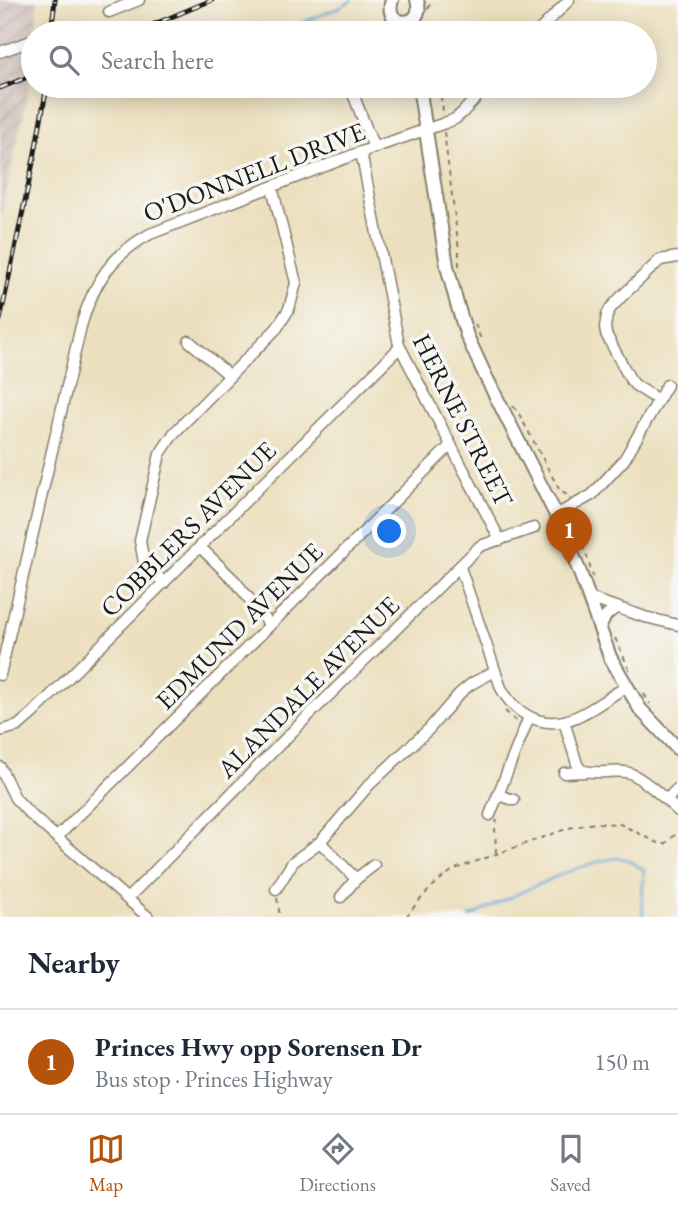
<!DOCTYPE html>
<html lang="en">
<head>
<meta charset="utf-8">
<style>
  body { margin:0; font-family:"EB Garamond",serif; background:#f2f2f3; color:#1f2937 }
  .you { position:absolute; left:390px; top:532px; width:24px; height:24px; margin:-18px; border:5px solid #fff; border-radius:50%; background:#1a73e8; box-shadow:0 0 0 10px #1a73e833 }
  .badge { display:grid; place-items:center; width:46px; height:46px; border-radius:50%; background:#b45309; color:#fff; font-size:23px; font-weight:700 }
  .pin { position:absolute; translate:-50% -58px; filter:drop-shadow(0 2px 4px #0008) }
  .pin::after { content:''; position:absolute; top:37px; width:24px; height:21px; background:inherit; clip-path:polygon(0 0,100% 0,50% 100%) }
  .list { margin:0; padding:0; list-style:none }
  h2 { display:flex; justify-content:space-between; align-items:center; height:91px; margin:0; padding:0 28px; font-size:30px }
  h2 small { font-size:23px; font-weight:400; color:#747a83 }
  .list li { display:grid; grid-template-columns:46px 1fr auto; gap:21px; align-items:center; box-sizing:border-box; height:105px; padding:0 28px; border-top:2px solid #e0e1e3 }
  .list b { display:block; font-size:26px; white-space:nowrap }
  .list p { margin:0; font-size:23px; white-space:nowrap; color:#747a83 }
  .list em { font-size:23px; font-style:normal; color:#747a83 }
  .icon { flex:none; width:38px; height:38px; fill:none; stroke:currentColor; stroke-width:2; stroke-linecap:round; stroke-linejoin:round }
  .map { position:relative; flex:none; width:678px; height:917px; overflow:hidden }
  .search { position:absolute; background:#fff; box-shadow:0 4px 18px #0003; left:21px; right:21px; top:21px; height:77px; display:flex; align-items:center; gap:18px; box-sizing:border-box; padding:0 24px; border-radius:38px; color:#747a83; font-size:26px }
  .sheet { height:196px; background:#fff }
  nav { display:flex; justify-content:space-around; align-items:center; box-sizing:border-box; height:98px; border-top:2px solid #e0e1e3; background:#fff; font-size:19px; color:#747a83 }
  nav a { display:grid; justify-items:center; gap:4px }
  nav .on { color:#b45309 }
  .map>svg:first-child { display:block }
  .industrial { fill:url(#industrial-furrows) }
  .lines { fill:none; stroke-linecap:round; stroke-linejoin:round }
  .stream { stroke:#5ca3d2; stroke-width:2.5 }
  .minor-casing { stroke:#847e6c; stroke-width:13 }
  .major-casing { stroke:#847e6c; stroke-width:16 }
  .path { stroke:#847e6c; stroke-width:2; stroke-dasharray:5 5; stroke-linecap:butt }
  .minor { stroke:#fff; stroke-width:10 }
  .major { stroke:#fff; stroke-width:12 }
  .rail-casing { stroke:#1c1c1c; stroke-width:5 }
  .rail { stroke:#f6f6f2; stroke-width:2.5; stroke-dasharray:8; stroke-linecap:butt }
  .labels { text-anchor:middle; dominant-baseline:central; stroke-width:7; stroke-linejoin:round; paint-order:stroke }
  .street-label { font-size:26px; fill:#1c1c1c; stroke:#f6f6f2 }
</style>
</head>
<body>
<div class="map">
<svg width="678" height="917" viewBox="0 0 678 917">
  <defs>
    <pattern id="industrial-furrows" width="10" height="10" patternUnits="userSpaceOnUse" patternTransform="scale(1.75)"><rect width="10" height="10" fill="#d0c0bc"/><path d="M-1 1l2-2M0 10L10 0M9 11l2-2" fill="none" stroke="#b2a4a1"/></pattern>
  </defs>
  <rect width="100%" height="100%" fill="#f6f6f2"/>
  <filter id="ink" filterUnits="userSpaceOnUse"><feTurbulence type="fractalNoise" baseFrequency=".0143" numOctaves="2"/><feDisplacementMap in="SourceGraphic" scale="14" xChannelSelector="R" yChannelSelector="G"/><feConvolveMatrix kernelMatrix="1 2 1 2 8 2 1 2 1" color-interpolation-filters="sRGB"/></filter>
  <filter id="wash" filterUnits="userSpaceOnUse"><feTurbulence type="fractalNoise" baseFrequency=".00686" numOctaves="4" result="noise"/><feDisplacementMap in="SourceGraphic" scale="28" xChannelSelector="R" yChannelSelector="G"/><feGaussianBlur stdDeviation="1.57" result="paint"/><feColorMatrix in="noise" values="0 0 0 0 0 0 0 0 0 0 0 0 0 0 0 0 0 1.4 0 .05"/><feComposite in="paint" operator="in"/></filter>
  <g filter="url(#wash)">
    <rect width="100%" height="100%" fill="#ecdfbd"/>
    <polygon class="industrial" points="0,0 38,0 35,33 33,33 30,84 0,219"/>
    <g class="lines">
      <g class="stream">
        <polyline points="276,33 341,7 352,0"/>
        <path d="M 470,917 C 497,904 600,851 625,859 C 632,861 638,867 644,870 L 642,900 L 643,917"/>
      </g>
    </g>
  </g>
  <g filter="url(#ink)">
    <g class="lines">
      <defs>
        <g id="minor">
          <polyline points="109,12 139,0"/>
          <polyline points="537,33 569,0"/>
          <polyline points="0,52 28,42"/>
          <polyline points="350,86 374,148"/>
          <polyline points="361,152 399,345 500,540"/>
          <polyline points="189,341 230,376"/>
          <polyline points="658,400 635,385 630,379 606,334 605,327 607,315 610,309 621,297 660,260 678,257"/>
          <polyline points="556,515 592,495 624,460 667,385"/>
          <polyline points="200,547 235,581 270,625"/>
          <path d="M 460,567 L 501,688 C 513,711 537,727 564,721 C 584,717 608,697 626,687"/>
          <polyline points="164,583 144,562 140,541 160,454 174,433 277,328 289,309 296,283 272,187"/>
          <polyline points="589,598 645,617 678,625"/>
          <polyline points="600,629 606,616 617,607"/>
          <path d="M 0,675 L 81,326 C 93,284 111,255 150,234 L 361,152 L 445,123 L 455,119 L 462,113 L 487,86"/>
          <path d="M 564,721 L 577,764 L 581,770 C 595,775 610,770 625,772 C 638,773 668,801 678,811"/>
          <polyline points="0,731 18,726 33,713 400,347"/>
          <polyline points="0,767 15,798 31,815 148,917"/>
          <polyline points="564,773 586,772"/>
          <polyline points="498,795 514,800"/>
          <polyline points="666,800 677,789"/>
          <polyline points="490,815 529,717"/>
          <polyline points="57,837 451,445"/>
          <polyline points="320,842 356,879 341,897"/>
          <polyline points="356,879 374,865"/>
          <polyline points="276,889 293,862 320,842 369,785 429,729 460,693 471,684 495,671"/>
          <polyline points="127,899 297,727 480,546 534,528"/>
        </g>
        <g id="major">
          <path d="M 392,0 C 382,29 427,29 417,0"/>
          <polyline points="415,33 415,18"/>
          <polyline points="419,86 447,266 457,304 467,336 486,377 556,515 579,570 610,657 640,709 678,749"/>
        </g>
      </defs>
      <use href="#minor" class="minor-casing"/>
      <use href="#major" class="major-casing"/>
      <g class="path">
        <polyline points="428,9 432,0"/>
        <polyline points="439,86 444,116"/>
        <polyline points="444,132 459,250 459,269"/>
        <polyline points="475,324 482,342"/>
        <polyline points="513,406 518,412 560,491 569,496 570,499"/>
        <polyline points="574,529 572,521 575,514"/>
        <polyline points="577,537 586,553 593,577"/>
        <polyline points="615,638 630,671"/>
        <polyline points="644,694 650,704"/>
        <polyline points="505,711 516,721"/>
        <polyline points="496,853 495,827 497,820"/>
        <polyline points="277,898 280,917"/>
        <path d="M 406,917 C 421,898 434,882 455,869 L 569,828 L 595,823 L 620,824 L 660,844 L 665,844 L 678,832"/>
      </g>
      <use href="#minor" class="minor"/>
      <use href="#major" class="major"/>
      <defs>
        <g id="rail">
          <polyline points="51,33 55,0"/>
          <polyline points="133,33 212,0"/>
          <polyline points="0,88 33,75"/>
          <polyline points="0,320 34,158 47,86"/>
        </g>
      </defs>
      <use href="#rail" class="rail-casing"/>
      <use href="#rail" class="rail"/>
    </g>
  </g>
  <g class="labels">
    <g class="street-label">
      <text transform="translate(254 172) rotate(-21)">O'DONNELL DRIVE</text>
      <text transform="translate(463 420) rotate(63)">HERNE STREET</text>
      <text transform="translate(188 529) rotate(-45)">COBBLERS AVENUE</text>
      <text transform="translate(239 626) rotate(-45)">EDMUND AVENUE</text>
      <text transform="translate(308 687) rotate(-45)">ALANDALE AVENUE</text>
    </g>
  </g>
</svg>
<div class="you"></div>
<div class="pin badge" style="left:569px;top:565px">1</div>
<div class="search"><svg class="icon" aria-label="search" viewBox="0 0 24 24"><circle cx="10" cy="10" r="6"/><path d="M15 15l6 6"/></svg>Search here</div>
</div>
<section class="sheet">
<h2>Nearby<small></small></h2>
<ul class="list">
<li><span class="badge">1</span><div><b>Princes Hwy opp Sorensen Dr</b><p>Bus stop · Princes Highway</p></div><em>150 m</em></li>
</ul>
</section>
<nav>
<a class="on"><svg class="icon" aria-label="map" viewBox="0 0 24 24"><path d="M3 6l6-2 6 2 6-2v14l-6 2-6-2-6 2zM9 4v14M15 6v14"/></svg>Map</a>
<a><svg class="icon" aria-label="directions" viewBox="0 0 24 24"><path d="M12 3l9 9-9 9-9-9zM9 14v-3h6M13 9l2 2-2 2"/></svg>Directions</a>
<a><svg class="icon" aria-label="saved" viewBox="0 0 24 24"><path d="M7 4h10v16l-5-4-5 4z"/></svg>Saved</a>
</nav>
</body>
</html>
